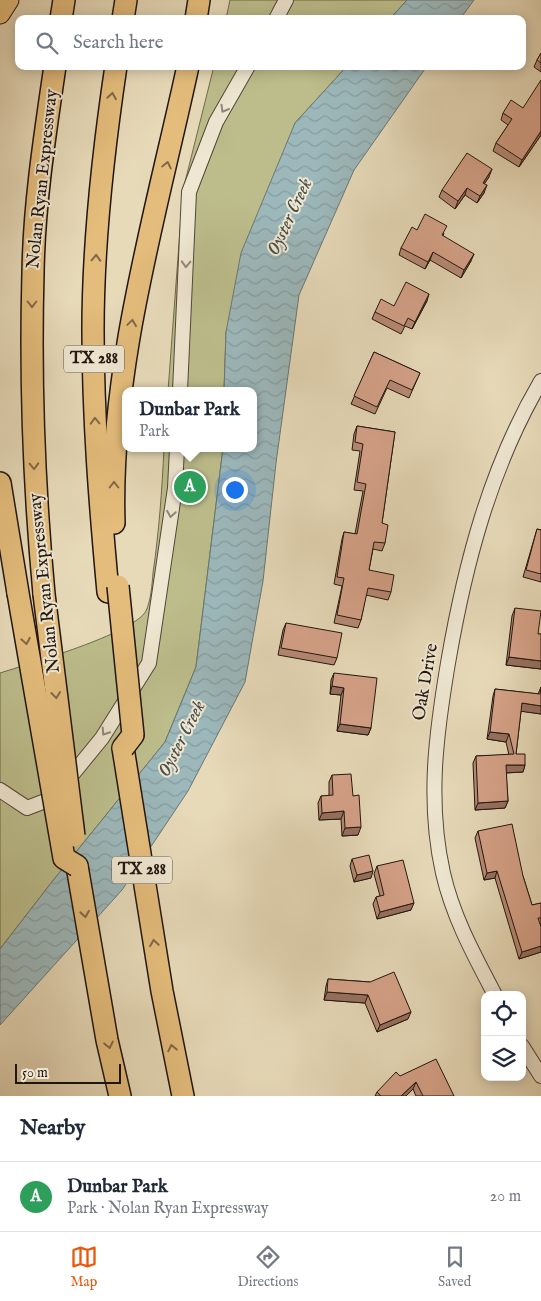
<!DOCTYPE html>
<html lang="en">
<head>
<meta charset="utf-8">
<style>
  body { margin:0; font-family:"IM FELL English",serif; background:#f6f6f7; color:#1f2937 }
  .controls { position:absolute; right:15px; bottom:15px; display:grid; overflow:hidden; border-radius:10px; box-shadow:0 2px 12px #0003 }
  .controls button { width:45px; height:45px; display:grid; place-items:center; padding:0; border:0; border-bottom:1px solid #e0e1e3; background:#fff; color:#1f2937; font:25px sans-serif }
  .scale { position:absolute; left:15px; bottom:12px; width:106px; box-sizing:border-box; padding-left:5px; border:2px solid #20150f; border-top:0; font-size:14px; line-height:18px; white-space:nowrap; color:#20150f; -webkit-text-stroke:4px #efe7d2; paint-order:stroke }
  .you { position:absolute; left:234px; top:489px; width:18px; height:18px; margin:-12px; border:4px solid #fff; border-radius:50%; background:#1a73e8; box-shadow:0 0 0 8px #1a73e833 }
  .badge { display:grid; place-items:center; width:32px; height:32px; border-radius:50%; background:#ea580c; color:#fff; font-size:16px; font-weight:700 }
  .pin { position:absolute; translate:-50% -50%; border:2px solid #fff; box-shadow:0 1px 5px #0006 }
  .popup { position:absolute; left:122px; top:387px; width:135px; height:65px; box-sizing:border-box; display:grid; place-content:center; border-radius:10px; background:#fff; filter:drop-shadow(0 1px 4px #0005); font-size:16px; white-space:nowrap; color:#747a83 }
  .popup b { font-size:19px; color:#1f2937 }
  .popup::after { content:''; position:absolute; left:50%; top:100%; margin-left:-10px; border:10px solid transparent; border-top-color:#fff }
  .list { margin:0; padding:0; list-style:none }
  h2 { display:flex; justify-content:space-between; align-items:center; height:65px; margin:0; padding:0 20px; font-size:21px }
  h2 small { font-size:16px; font-weight:400; color:#747a83 }
  .list li { display:grid; grid-template-columns:32px 1fr auto; gap:15px; align-items:center; box-sizing:border-box; height:70px; padding:0 20px; border-top:1px solid #e0e1e3 }
  .list b { display:block; font-size:19px; white-space:nowrap }
  .list p { margin:0; font-size:16px; white-space:nowrap; color:#747a83 }
  .list em { font-size:16px; font-style:normal; color:#747a83 }
  .icon { flex:none; width:28px; height:28px; fill:none; stroke:currentColor; stroke-width:2; stroke-linecap:round; stroke-linejoin:round }
  .map { position:relative; flex:none; width:541px; height:1096px; overflow:hidden }
  .search { position:absolute; background:#fff; box-shadow:0 2px 12px #0003; left:15px; right:15px; top:15px; height:55px; display:flex; align-items:center; gap:12px; box-sizing:border-box; padding:0 18px; border-radius:10px; color:#747a83; font-size:19px }
  .sheet { height:135px; background:#fff }
  nav { display:flex; justify-content:space-around; align-items:center; box-sizing:border-box; height:70px; border-top:1px solid #e0e1e3; background:#fff; font-size:14px; color:#747a83 }
  nav a { display:grid; justify-items:center; gap:2px }
  nav .on { color:#ea580c }
  .map>svg:first-child { display:block }
  .park { fill:#bcbd8b; stroke:#6e694d }
  .water { fill:url(#water-waves); stroke:#6a7776 }
  .lines { fill:none; stroke-linecap:round; stroke-linejoin:round }
  .minor-casing { stroke:#52463a; stroke-width:16 }
  .major-casing { stroke:#20150f; stroke-width:21 }
  .highway-casing { stroke:#20150f; stroke-width:24 }
  .minor { stroke:#efe7d2; stroke-width:14 }
  .major { stroke:#e4bd7c; stroke-width:19 }
  .highway { stroke:#e4bd7c; stroke-width:21 }
  .highway-bridge-casing { stroke:#20150f; stroke-width:24; stroke-linecap:butt }
  .highway-bridge { stroke:#e4bd7c; stroke-width:21 }
  .wall { fill:#b88b76; stroke:#20150f }
  .shaded-wall { fill:#967160; stroke:#20150f }
  .building { fill:#d6a289; stroke:#20150f }
  .oneway { stroke:#826946 }
  .oneway2 { stroke:#92887a }
  .labels { text-anchor:middle; dominant-baseline:central; stroke-width:4; stroke-linejoin:round; paint-order:stroke }
  .shield { fill:#efe7d2; stroke:#5e544a; stroke-width:1 }
  .shield-label { font-size:16px; font-weight:bold; fill:#20150f }
  .street-label { font-size:18px; fill:#20150f; stroke:#efe7d2 }
  .water-label { font-size:19px; font-style:italic; fill:#4b4e4b; stroke:#efe7d2 }
</style>
</head>
<body>
<div class="map">
<svg width="541" height="1096" viewBox="0 0 541 1096">
  <defs>
    <pattern id="water-waves" width="16" height="10" patternUnits="userSpaceOnUse" patternTransform="scale(1.25)"><rect width="16" height="10" fill="#9cb8bb"/><path d="M0 5q4-4 8 0t8 0" fill="none" stroke="#869da0"/></pattern>
  </defs>
  <rect width="100%" height="100%" fill="#e7dab9"/>
  <filter id="stains"><feTurbulence type="fractalNoise" baseFrequency=".004" numOctaves="4"/><feColorMatrix values="0 0 0 0 .2 0 0 0 0 .09 0 0 0 0 .02 0 0 0 .5 -.17"/></filter>
  <radialGradient id="worn" r=".72"><stop offset=".6" stop-color="#630" stop-opacity="0"/><stop offset="1" stop-color="#630" stop-opacity=".3"/></radialGradient>
  <g class="park">
    <polygon points="230,0 407,0 390,19 226,19"/>
    <polygon points="214,66 347,66 295,123 226,332 224,391 168,391 183,190"/>
    <path d="M 164,448 L 223,448 L 196,667 L 165,742 L 51,883 L 0,949 L 0,673 C 28,664 133,634 146,611 C 151,600 152,585 153,573 C 159,532 162,490 164,448 Z"/>
  </g>
  <g class="water">
    <polygon points="407,0 474,0 460,19 390,19"/>
    <polygon points="347,66 427,66 354,170 299,295 276,463 263,581 245,682 188,791 122,890 0,1025 0,949 51,883 165,742 196,667 223,448 254,448 254,391 224,391 226,332 241,253 295,123"/>
  </g>
  <g class="lines">
    <defs>
      <g id="minor">
        <polyline points="276,19 286,0"/>
        <polyline points="180,391 189,192 216,122 248,66"/>
        <polyline points="0,790 27,808 53,798 102,738 149,663 175,488 177,448"/>
        <path d="M 495,995 C 474,955 453,917 443,873 C 427,802 436,734 448,663 C 465,564 490,468 541,381"/>
        <polyline points="522,1046 541,1076"/>
      </g>
      <polyline id="major" points="0,14 9,0"/>
      <g id="highway">
        <polyline points="61,19 64,0"/>
        <polyline points="123,19 126,0"/>
        <polyline points="196,19 199,0"/>
        <polyline points="0,483 18,593"/>
        <path d="M 114,523 C 109,371 156,214 188,66"/>
        <path d="M 108,592 C 100,505 93,418 93,330 C 93,242 103,153 116,66"/>
        <path d="M 44,594 C 34,487 30,380 33,273 C 34,204 45,135 55,66"/>
        <polyline points="123,748 162,991 183,1096"/>
        <polyline points="77,866 107,1040 120,1096"/>
      </g>
    </defs>
    <use href="#minor" class="minor-casing"/>
    <use href="#major" class="major-casing"/>
    <use href="#highway" class="highway-casing"/>
    <use href="#minor" class="minor"/>
    <use href="#major" class="major"/>
    <use href="#highway" class="highway"/>
    <defs>
      <g id="highway-bridge">
        <polyline points="118,586 133,735 123,748"/>
        <polyline points="18,593 64,858 77,866"/>
        <polyline points="44,594 74,836"/>
      </g>
    </defs>
    <use href="#highway-bridge" class="highway-bridge-casing"/>
    <use href="#highway-bridge" class="highway-bridge"/>
  </g>
  <g class="wall">
    <polygon points="541,53 541,72 534,67 537,60"/>
    <polygon points="503,113 541,135 519,167 493,151 496,143 508,125 501,120"/>
    <polygon points="489,177 484,184 484,193 477,203 465,195 455,209 439,197 442,190"/>
    <polygon points="417,230 444,233 443,236 471,261 461,278 430,260 425,269 399,255 401,248"/>
    <polygon points="427,301 412,329 405,326 401,334 372,319 375,312 394,306"/>
    <polygon points="374,352 420,373 409,398 387,388 375,414 351,404"/>
    <polygon points="357,426 395,432 382,523 385,543 382,551 373,549 369,570 391,592 388,600 366,595 361,620 358,628 334,623 342,586 334,584 342,539 344,532 355,534 363,491 354,490 360,451 352,450 354,434"/>
    <polygon points="537,529 541,530 541,582 523,577"/>
    <polygon points="515,608 538,634 541,634 541,669 506,665 512,616"/>
    <polygon points="286,623 337,658 334,665 278,655 283,630"/>
    <polygon points="334,673 371,728 368,735 337,731 341,695 330,694 331,680"/>
    <polygon points="541,687 541,714 521,711 516,754 525,765 523,772 506,773 508,801 505,808 475,810 473,763 476,756 509,755 506,742 487,739 493,696 495,689 538,694"/>
    <polygon points="332,775 353,796 358,835 342,836 341,819 319,820 318,803 321,796 329,796 329,782"/>
    <polygon points="478,831 523,876 532,905 541,903 541,924 540,924 541,927 541,952 519,959 495,878 484,880 475,838"/>
    <polygon points="352,859 371,878 354,882 350,866"/>
    <polygon points="377,866 411,910 377,919 373,904 376,897 380,896 374,874"/>
    <polygon points="328,979 370,982 408,1019 377,1032 365,1003 324,1000 326,986"/>
    <polygon points="400,1076 454,1096 416,1096 413,1089 406,1096 375,1096 377,1092"/>
  </g>
  <g class="shaded-wall">
    <polygon points="541,131 541,135 519,167 522,160"/>
    <polygon points="492,169 489,177 480,190 483,183"/>
    <polygon points="487,185 484,193 477,203 480,196"/>
    <polygon points="467,188 465,195 455,209 458,201"/>
    <polygon points="433,252 430,260 425,269 428,262"/>
    <polygon points="474,254 471,261 461,278 464,270"/>
    <polygon points="429,294 427,301 412,329 415,322"/>
    <polygon points="509,657 541,661 541,669 506,665"/>
    <polygon points="332,686 344,688 341,695 330,694"/>
    <polygon points="522,703 541,706 541,714 519,711"/>
    <polygon points="340,724 371,728 368,735 337,731"/>
    <polygon points="490,732 509,734 506,742 487,739"/>
    <polygon points="506,765 525,765 523,772 503,773"/>
    <polygon points="508,801 505,808 475,810 478,803"/>
    <polygon points="344,811 341,819 319,820 322,813"/>
    <polygon points="361,827 358,835 342,836 345,828"/>
    <polygon points="373,871 371,878 354,882 357,875"/>
    <polygon points="497,871 495,878 484,880 487,873"/>
    <polygon points="414,903 411,910 377,919 380,912"/>
    <polygon points="541,946 541,952 519,959 522,952"/>
    <polygon points="327,992 368,995 365,1003 324,1000"/>
    <polygon points="411,1012 408,1019 377,1032 380,1025"/>
    <polygon points="416,1082 413,1089 406,1096 401,1096"/>
  </g>
  <g class="building">
    <polygon points="541,53 541,63 537,60"/>
    <polygon points="541,80 541,131 522,160 496,143 512,119 503,113 511,100 523,108"/>
    <polygon points="467,153 492,169 483,183 487,185 480,196 467,188 458,201 442,190"/>
    <polygon points="425,214 447,226 442,235 474,254 464,270 433,252 428,262 401,248 412,227 417,230"/>
    <polygon points="406,282 429,294 415,322 408,318 404,326 375,312 381,299 394,306"/>
    <polygon points="374,352 420,373 412,390 390,380 377,407 354,396"/>
    <polygon points="357,426 395,432 382,523 388,525 385,543 374,542 369,570 394,575 391,592 368,588 361,620 337,615 344,578 337,577 344,532 357,534 366,484 357,482 363,444 355,442"/>
    <polygon points="537,529 541,530 541,574 526,570"/>
    <polygon points="515,608 541,611 538,634 541,634 541,661 509,657"/>
    <polygon points="286,623 342,633 337,658 281,648"/>
    <polygon points="334,673 377,678 371,728 340,724 344,688 332,686"/>
    <polygon points="541,687 541,706 522,703 516,754 525,754 525,765 506,765 508,801 478,803 476,756 514,754 509,734 490,732 495,689 540,694"/>
    <polygon points="351,774 353,796 359,795 361,827 345,828 344,811 322,813 321,796 333,795 332,775"/>
    <polygon points="512,824 523,876 532,905 541,903 541,918 538,918 541,927 541,946 522,952 497,871 487,873 478,831"/>
    <polygon points="369,855 373,871 357,875 352,859"/>
    <polygon points="403,860 414,903 380,912 376,897 384,895 377,866"/>
    <polygon points="394,972 411,1012 380,1025 368,995 327,992 328,979 370,982"/>
    <polygon points="436,1059 454,1096 423,1096 416,1082 401,1096 381,1096 377,1092 396,1072 400,1076"/>
  </g>
  <defs><path id="oneway-chevron" d="M-2-3.5L2.5 0L-2 3.5" fill="none" stroke-width="1.6" stroke-linecap="round" stroke-linejoin="round" transform="scale(1.25)"/></defs>
  <g class="oneway">
    <use href="#oneway-chevron" transform="translate(112 96) rotate(-81)"/>
    <use href="#oneway-chevron" transform="translate(167 165) rotate(-78)"/>
    <use href="#oneway-chevron" transform="translate(96 258) rotate(-88)"/>
    <use href="#oneway-chevron" transform="translate(32 304) rotate(90)"/>
    <use href="#oneway-chevron" transform="translate(132 323) rotate(-82)"/>
    <use href="#oneway-chevron" transform="translate(95 421) rotate(-92)"/>
    <use href="#oneway-chevron" transform="translate(34 466) rotate(88)"/>
    <use href="#oneway-chevron" transform="translate(114 485) rotate(-90)"/>
    <use href="#oneway-chevron" transform="translate(26 641) rotate(80)"/>
    <use href="#oneway-chevron" transform="translate(56 695) rotate(83)"/>
    <use href="#oneway-chevron" transform="translate(85 914) rotate(81)"/>
    <use href="#oneway-chevron" transform="translate(154 943) rotate(-99)"/>
    <use href="#oneway-chevron" transform="translate(109 1045) rotate(78)"/>
    <use href="#oneway-chevron" transform="translate(172 1048) rotate(-102)"/>
  </g>
  <g class="oneway2">
    <use href="#oneway-chevron" transform="translate(224 109) rotate(120)"/>
    <use href="#oneway-chevron" transform="translate(186 264) rotate(92)"/>
    <use href="#oneway-chevron" transform="translate(171 514) rotate(99)"/>
    <use href="#oneway-chevron" transform="translate(105 732) rotate(123)"/>
  </g>
  <g class="labels">
    <g class="shield">
      <rect x="64" y="345.5" width="60" height="27" rx="4"/>
      <rect x="112" y="856.5" width="60" height="27" rx="4"/>
    </g>
    <g class="shield-label">
      <text x="94" y="359">TX 288</text>
      <text x="142" y="870">TX 288</text>
    </g>
    <g class="street-label">
      <text transform="translate(43 179) rotate(-84)">Nolan Ryan Expressway</text>
      <text transform="translate(45 583) rotate(-96)">Nolan Ryan Expressway</text>
      <text transform="translate(426 682) rotate(-80)">Oak Drive</text>
    </g>
    <g class="water-label">
      <text transform="translate(290 217) rotate(-65)">Oyster Creek</text>
      <text transform="translate(182 739) rotate(-63)">Oyster Creek</text>
    </g>
  </g>
  <rect width="100%" height="100%" filter="url(#stains)"/>
  <rect width="100%" height="100%" fill="url(#worn)"/>
</svg>
<div class="controls">
<button><svg class="icon" aria-label="locate" viewBox="0 0 24 24"><circle cx="12" cy="12" r="6"/><path d="M12 2v4M12 18v4M2 12h4M18 12h4"/></svg></button>
<button><svg class="icon" aria-label="layers" viewBox="0 0 24 24"><path d="M12 4l9 5-9 5-9-5zM3 14l9 5 9-5"/></svg></button>
</div>
<div class="scale">50 m</div>
<div class="you"></div>
<div class="pin badge" style="left:190px;top:487px;background:#2e9e5b">A</div>
<div class="popup"><b>Dunbar Park</b>Park</div>
<div class="search"><svg class="icon" aria-label="search" viewBox="0 0 24 24"><circle cx="10" cy="10" r="6"/><path d="M15 15l6 6"/></svg>Search here</div>
</div>
<section class="sheet">
<h2>Nearby<small></small></h2>
<ul class="list">
<li><span class="badge" style="background:#2e9e5b">A</span><div><b>Dunbar Park</b><p>Park · Nolan Ryan Expressway</p></div><em>20 m</em></li>
</ul>
</section>
<nav>
<a class="on"><svg class="icon" aria-label="map" viewBox="0 0 24 24"><path d="M3 6l6-2 6 2 6-2v14l-6 2-6-2-6 2zM9 4v14M15 6v14"/></svg>Map</a>
<a><svg class="icon" aria-label="directions" viewBox="0 0 24 24"><path d="M12 3l9 9-9 9-9-9zM9 14v-3h6M13 9l2 2-2 2"/></svg>Directions</a>
<a><svg class="icon" aria-label="saved" viewBox="0 0 24 24"><path d="M7 4h10v16l-5-4-5 4z"/></svg>Saved</a>
</nav>
</body>
</html>
